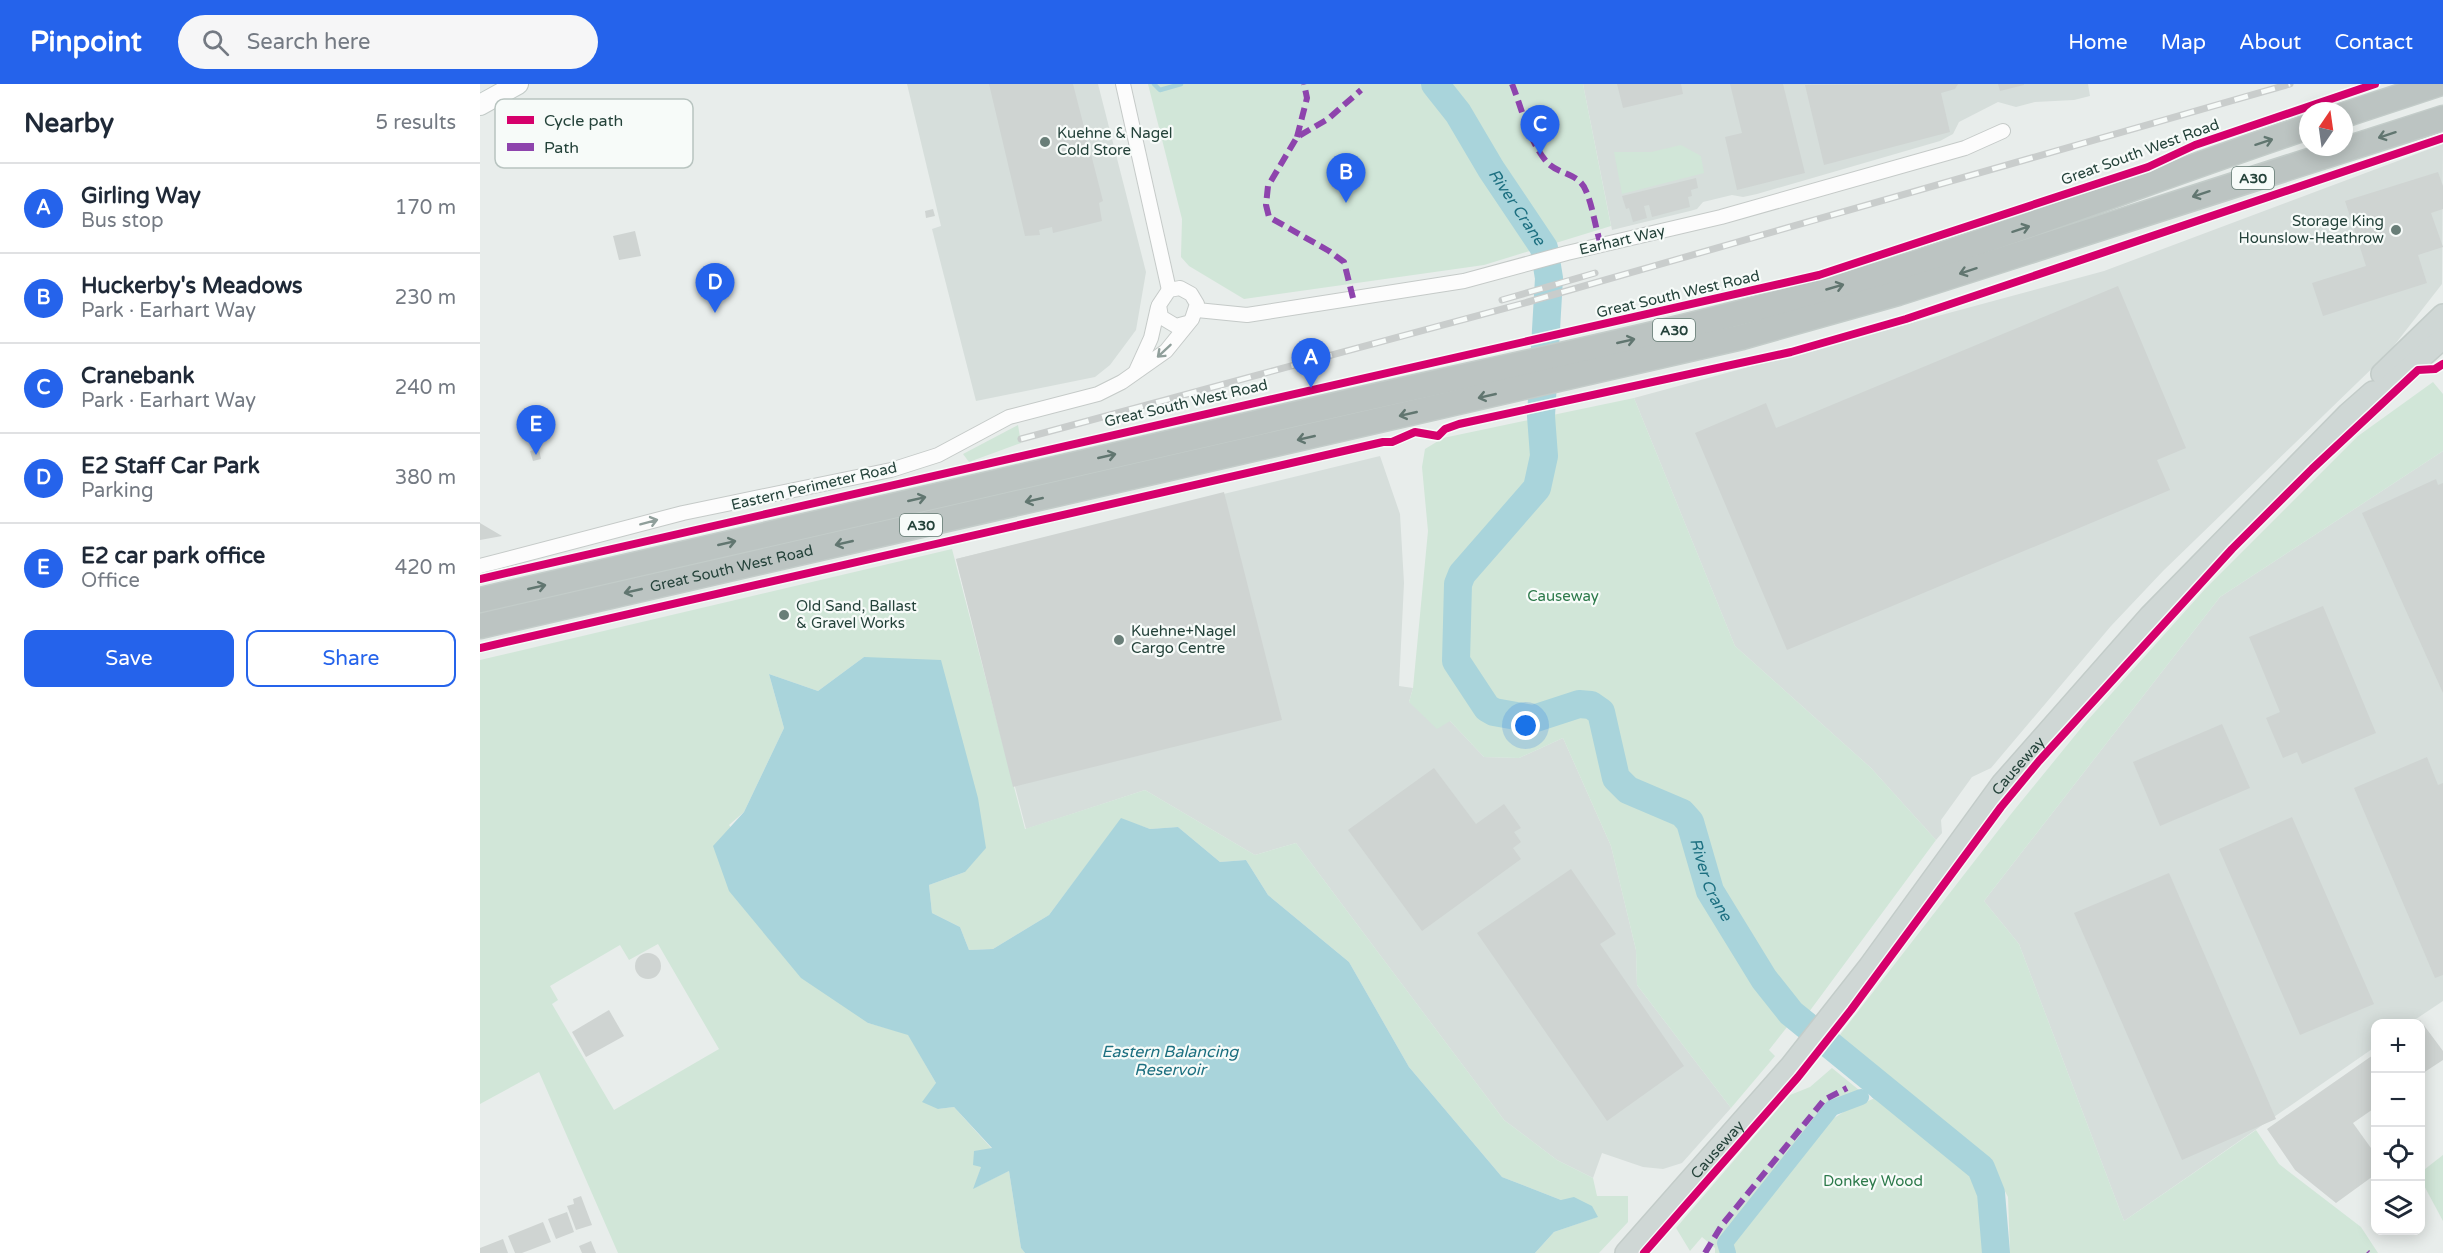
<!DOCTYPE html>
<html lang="en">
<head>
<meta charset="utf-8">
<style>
  body { margin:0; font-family:"Varela Round",sans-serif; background:#f6f6f7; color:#1f2937 }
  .controls { position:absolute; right:18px; bottom:18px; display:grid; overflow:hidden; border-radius:12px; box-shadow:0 3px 15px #0003 }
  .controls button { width:54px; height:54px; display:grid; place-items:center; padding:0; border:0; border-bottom:2px solid #e0e1e3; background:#fff; color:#1f2937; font:30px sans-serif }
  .compass { position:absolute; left:1819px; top:18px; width:54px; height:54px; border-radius:50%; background:#fff; box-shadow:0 3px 15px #0003; rotate:13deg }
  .you { position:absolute; left:1046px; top:642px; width:21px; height:21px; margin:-15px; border:4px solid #fff; border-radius:50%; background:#1a73e8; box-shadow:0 0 0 9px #1a73e833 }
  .badge { display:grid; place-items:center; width:39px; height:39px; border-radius:50%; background:#2563eb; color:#fff; font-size:20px; font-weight:700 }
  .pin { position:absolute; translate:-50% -50px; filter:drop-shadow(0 2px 3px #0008) }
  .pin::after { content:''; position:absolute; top:32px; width:21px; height:18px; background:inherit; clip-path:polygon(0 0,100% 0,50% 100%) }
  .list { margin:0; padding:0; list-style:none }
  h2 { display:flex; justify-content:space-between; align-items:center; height:78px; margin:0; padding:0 24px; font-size:26px }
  h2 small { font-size:20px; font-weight:400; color:#747a83 }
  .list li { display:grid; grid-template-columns:39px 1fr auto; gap:18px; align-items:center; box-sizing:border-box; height:90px; padding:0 24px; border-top:2px solid #e0e1e3 }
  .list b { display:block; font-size:22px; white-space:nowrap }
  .list p { margin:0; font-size:20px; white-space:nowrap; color:#747a83 }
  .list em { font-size:20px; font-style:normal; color:#747a83 }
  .actions { display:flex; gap:12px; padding:18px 24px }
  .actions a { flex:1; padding:14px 0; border:2px solid #2563eb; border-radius:12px; text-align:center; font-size:21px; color:#2563eb }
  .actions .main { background:#2563eb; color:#fff }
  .icon { flex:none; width:33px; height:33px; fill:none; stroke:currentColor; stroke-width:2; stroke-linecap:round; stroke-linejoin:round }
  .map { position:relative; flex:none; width:1963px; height:1169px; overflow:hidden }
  header { display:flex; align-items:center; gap:36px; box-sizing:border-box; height:84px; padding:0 30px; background:#2563eb; color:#fff }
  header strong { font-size:28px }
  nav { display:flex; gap:33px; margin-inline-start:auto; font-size:21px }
  .search { width:420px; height:54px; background:#f6f6f7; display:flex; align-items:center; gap:15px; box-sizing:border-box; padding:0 21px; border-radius:33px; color:#747a83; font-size:22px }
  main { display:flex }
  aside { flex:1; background:#fff }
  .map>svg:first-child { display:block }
  .built { fill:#d6dedb }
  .green { fill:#d1e6d8; fill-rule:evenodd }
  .water { fill:#a9d4db }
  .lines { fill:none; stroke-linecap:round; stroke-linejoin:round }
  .stream { stroke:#a9d4db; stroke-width:4.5 }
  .canal { stroke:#a9d4db; stroke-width:16 }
  .river { stroke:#a9d4db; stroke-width:28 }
  .building { fill:#cfd4d2 }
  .street-casing { stroke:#c5cac8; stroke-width:16 }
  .secondary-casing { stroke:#c3cbc8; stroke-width:22 }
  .primary-casing { stroke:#c3ccc9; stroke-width:24 }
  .highway-casing { stroke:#c3ccc9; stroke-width:27 }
  .street { stroke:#fcfcfc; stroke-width:14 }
  .secondary { stroke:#fcfcfc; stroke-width:20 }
  .primary { stroke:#cfd7d5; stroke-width:21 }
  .highway { stroke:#bcc4c2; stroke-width:24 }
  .rail-casing { stroke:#c9cdcc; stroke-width:7 }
  .rail { stroke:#f7fbf9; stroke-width:4.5; stroke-dasharray:14; stroke-linecap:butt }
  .quiet { stroke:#8e44ad; stroke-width:6; stroke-dasharray:12 6; stroke-linecap:butt }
  .cycleway-casing { stroke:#f7fbf9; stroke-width:11 }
  .cycleway { stroke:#d6006c; stroke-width:8 }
  .oneway { stroke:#617670 }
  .oneway2 { stroke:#909f9b }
  .poi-dot { fill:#697e78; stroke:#f7fbf9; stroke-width:2 }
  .labels { text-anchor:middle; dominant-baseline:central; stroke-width:4.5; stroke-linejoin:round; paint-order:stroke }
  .shield { fill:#f7fbf9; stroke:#637a73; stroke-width:1.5 }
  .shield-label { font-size:14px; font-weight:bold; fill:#24423a }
  .poi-label { font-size:15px; fill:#24423a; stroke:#f7fbf9; text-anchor:start }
  .street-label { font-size:15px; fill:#24423a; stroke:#f7fbf9 }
  .park-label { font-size:15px; fill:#2d7a4b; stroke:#f7fbf9 }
  .water-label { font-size:16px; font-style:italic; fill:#1c6f80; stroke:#f7fbf9 }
  .key { fill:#f7fbf9; stroke:#b8c4c0; stroke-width:1.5 }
  .key-label { font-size:16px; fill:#24423a }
</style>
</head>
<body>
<header>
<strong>Pinpoint</strong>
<div class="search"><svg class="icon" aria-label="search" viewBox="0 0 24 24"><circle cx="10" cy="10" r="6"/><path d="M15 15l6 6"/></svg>Search here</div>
<nav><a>Home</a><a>Map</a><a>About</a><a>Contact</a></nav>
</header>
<main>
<aside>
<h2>Nearby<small>5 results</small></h2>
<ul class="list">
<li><span class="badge">A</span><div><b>Girling Way</b><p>Bus stop</p></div><em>170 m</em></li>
<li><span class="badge">B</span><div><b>Huckerby's Meadows</b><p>Park · Earhart Way</p></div><em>230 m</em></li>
<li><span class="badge">C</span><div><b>Cranebank</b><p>Park · Earhart Way</p></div><em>240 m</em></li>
<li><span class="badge">D</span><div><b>E2 Staff Car Park</b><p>Parking</p></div><em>380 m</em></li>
<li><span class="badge">E</span><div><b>E2 car park office</b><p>Office</p></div><em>420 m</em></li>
</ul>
<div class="actions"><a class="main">Save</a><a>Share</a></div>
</aside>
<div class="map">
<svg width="1963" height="1169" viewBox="0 0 1963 1169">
  <rect width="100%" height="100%" fill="#e8edeb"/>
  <g class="built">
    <polygon points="427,0 618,0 666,188 656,246 630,281 615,293 496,317 452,145 461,142"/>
    <polygon points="1103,0 1608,0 1610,12 1594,16 1555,18 1536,23 1518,18 1479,38 1473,50 1460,57 1277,110 1263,113 1252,111 1223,118 1217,125 1210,127 1132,146"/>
    <polygon points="1963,60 1962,200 1909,268 1683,487 1631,542 1511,684 1492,693 1461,736 1462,749 1456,756 1391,684 1255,562 1154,314 1624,187"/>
    <polygon points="1963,367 1963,917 1930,939 1896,940 1895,963 1644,1137 1539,860 1504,817 1740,513"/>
    <polygon points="900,372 920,430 924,499 919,602 933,604 929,618 970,637 1004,673 1039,674 1083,654 1131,762 1156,866 1157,901 1251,1024 1202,1079 1183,1085 1163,1083 1122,1069 1113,1094 1077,1076 1024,1036 816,759 775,771 665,706 546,745 476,475"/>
  </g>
  <g class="green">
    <polygon points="668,0 1103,0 1131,142 1004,181 764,215 709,182 701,173 702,135"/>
    <polygon points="1201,61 1221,72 1224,89 1142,110 1134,68 1171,68"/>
    <polygon points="1953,298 1963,310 1963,367 1740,513 1504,817 1539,860 1644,1137 1776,1046 1799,1080 1881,1143 1898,1169 1530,1169 1528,1113 1511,1081 1359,952 1531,730 1606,638 1725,505 1878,352"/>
    <polygon points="1154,314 1255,562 1391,684 1456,756 1326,932 1319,928 1289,966 1295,972 1251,1024 1157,901 1156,866 1131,762 1083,654 1039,674 1004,673 970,637 957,645 929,618 933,604 948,447 942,383 945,365 963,354"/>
    <polygon points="538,341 541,359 489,378 483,370"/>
    <path d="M 472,465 L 545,745 L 665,706 L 775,771 L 816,759 L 1024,1036 L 1077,1076 L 1113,1094 L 1117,1112 L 1148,1112 L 1148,1138 L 1119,1169 L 1055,1169 L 1074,1148 L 1117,1133 L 1112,1123 L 1081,1116 L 1022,1093 L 929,983 L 869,878 L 788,811 L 766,776 L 740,778 L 698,743 L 670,745 L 641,735 L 569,831 L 513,865 L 489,866 L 480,843 L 452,829 L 449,801 L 485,788 L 384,573 L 338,607 L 289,590 L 304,644 L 264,728 L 249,741 L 388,939 L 428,950 L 456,999 L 458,1025 L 474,1023 L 512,1065 L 501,1083 L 494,1104 L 529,1087 L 541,1164 L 545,1169 L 138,1169 L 59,988 L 0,1020 L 0,576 ZM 178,860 L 239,965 L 134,1026 L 72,920 L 78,916 L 70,902 L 140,861 L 149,876 Z"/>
    <polygon points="1352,984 1379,1006 1349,1020 1242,1158 1245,1169 1235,1169 1235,1164 1222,1153 1210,1167 1196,1144 1310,1011 1330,1003"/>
    <polygon points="1402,1011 1486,1079 1497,1094 1511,1169 1252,1169 1250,1159 1345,1040 1365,1027"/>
    <polygon points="1963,1071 1963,1137 1941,1096 1940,1089"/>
  </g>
  <polygon class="water" points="384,573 461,576 498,714 506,764 485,788 449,801 452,829 480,843 489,866 513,865 569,831 641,734 670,745 698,743 740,778 766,776 788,811 869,878 929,983 1022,1093 1081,1116 1094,1113 1112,1122 1118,1133 1074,1148 1055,1169 545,1169 541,1164 529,1087 493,1105 501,1083 493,1081 494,1067 512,1064 474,1023 458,1025 442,1018 456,999 428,951 388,939 321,894 249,807 233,762 264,728 304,644 289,590 338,607"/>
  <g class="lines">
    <polyline class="stream" points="674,0 680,6 701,0"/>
    <g class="canal">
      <polyline points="1398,1008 1407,1009"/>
      <polyline points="1248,1169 1245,1159 1344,1034 1352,1024 1381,1013"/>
    </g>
    <path class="river" id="s1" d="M 955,0 L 978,29 L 1011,85 L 1064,164 L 1069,194 L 1061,332 L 1064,372 L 1057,404 L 982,490 L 978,500 L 976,577 L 1007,624 L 1014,628 L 1053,635 L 1099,620 L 1111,621 L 1121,628 L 1136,694 L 1148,706 L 1202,729 L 1210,738 L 1230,807 L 1284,895 L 1311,929 L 1501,1084 L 1511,1109 L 1516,1169"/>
  </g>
  <g class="building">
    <polygon points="509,0 593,0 623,117 619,119 622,137 573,149 572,143 559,146 560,151 545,152"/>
    <polygon points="1137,0 1201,0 1203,10 1143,24"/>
    <polygon points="1250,0 1303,0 1325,89 1257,106 1245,53 1262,49"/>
    <polygon points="1478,0 1475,5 1461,9 1470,48 1344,81 1325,1"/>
    <polygon points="1518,0 1544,0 1544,1 1520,7"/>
    <polygon points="1958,88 1963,102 1963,125 1951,129 1963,163 1938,171 1947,199 1843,232 1832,199 1886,182 1865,117"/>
    <polygon points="1216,94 1218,104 1211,106 1212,112 1208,113 1210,123 1172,133 1169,121 1164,122 1167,134 1153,138 1149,124 1146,125 1142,112"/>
    <polygon points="453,125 455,132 446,134 445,127"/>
    <polygon points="155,147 161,172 139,176 133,152"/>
    <polygon points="1638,202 1706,364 1677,376 1690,406 1307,566 1215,349 1286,319 1296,344"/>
    <polygon points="59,365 61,375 53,377 50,367"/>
    <polygon points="1956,395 1958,401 1963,399 1963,609 1882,429"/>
    <polygon points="744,408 802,636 533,703 476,475"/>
    <polygon points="0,439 22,452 0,456"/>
    <polygon points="1843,522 1896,649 1822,680 1817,668 1803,674 1786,634 1800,628 1769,553"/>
    <polygon points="1742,640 1770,704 1680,742 1653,678"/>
    <polygon points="1947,673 1958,701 1963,699 1963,891 1955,894 1874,704"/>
    <polygon points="954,684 996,740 1024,720 1041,744 1034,748 1041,758 1033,764 1041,775 942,847 868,746"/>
    <polygon points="1812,733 1894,920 1820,951 1739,765"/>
    <polygon points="1091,785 1136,850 1120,860 1204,982 1127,1037 997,849"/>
    <polygon points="1689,789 1796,1035 1702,1076 1594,829"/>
    <circle cx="168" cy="882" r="13"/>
    <polygon points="129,926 144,952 106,973 92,948"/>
    <polygon points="1940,936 1963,967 1963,976 1940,991 1940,940 1937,940"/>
    <polygon points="1896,969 1896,1023 1873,1039 1896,1071 1896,1090 1856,1119 1815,1086 1787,1045"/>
    <polygon points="101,1112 112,1141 96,1146 87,1122 94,1120 93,1115"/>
    <polygon points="87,1128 94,1148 76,1155 68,1135"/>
    <polygon points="63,1138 71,1158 42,1169 35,1169 28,1152"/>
    <polygon points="23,1155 28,1169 0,1169 0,1164"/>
    <polygon points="111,1157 116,1169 102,1169 99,1162"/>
  </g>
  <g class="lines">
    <defs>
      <g id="street">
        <polyline points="643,0 689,206"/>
        <polyline points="717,226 767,231 984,197 1087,169 1241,133 1485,64 1523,47"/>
        <polyline points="656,287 671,254 678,223"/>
        <polyline points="0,482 203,429 411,386 458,371 529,333 618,310 642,298 686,267 712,235 717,220 711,210 700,204 689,206 679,221 681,233 696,242 707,239"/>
      </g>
      <polyline id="secondary" points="0,21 38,0"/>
      <g id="primary">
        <polyline points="1902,290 1963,231"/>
        <path id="s2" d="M 1146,1169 L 1311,982 L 1389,883 L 1522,700 L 1670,532 L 1868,330 L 1893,308 L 1902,308 L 1963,254"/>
      </g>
      <g id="highway">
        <polyline points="1864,31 1958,0"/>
        <path d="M 0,516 C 278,452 556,389 833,326 C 1003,287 1174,254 1342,207 C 1507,161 1666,97 1828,43"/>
        <path id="s3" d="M 0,542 L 1262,253 L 1418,209 L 1963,34"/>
      </g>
    </defs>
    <use href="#street" class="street-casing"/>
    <use href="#secondary" class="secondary-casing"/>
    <use href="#primary" class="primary-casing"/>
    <use href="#highway" class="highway-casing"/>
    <use href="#street" class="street"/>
    <use href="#secondary" class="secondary"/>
    <use href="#primary" class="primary"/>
    <use href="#highway" class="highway"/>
    <defs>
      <g id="rail">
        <polyline points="1022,216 1115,189"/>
        <polyline points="541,355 1048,218 1810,0"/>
      </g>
    </defs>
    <use href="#rail" class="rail-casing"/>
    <use href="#rail" class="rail"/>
    <g class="quiet">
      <path d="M 1032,0 C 1042,25 1049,57 1066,77 C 1077,91 1099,88 1106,107 C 1113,123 1115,143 1121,161"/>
      <polyline points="817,53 827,14 824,0"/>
      <polyline points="873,214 864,178 849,167 789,133 786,121 788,102 817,53 848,35 881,6"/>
      <polyline points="1887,1168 1888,1169"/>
      <polyline points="1225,1169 1242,1141 1344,1016 1367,1004"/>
    </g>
    <defs>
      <g id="cycleway">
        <polyline points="0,495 1339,191 1668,83 1715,61 1895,0"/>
        <polyline points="0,564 903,358 912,358 935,348 958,352 965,345 979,340 1311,268 1426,235 1963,54"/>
        <polyline points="1164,1169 1318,993 1371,926 1521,723 1559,677 1752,465 1832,385 1938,286 1955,285 1963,280"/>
      </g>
    </defs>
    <use href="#cycleway" class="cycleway-casing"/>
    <use href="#cycleway" class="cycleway"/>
  </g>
  <defs><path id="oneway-shaft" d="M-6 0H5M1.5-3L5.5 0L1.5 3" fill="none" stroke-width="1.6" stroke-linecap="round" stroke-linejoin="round" transform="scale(1.5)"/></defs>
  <g class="oneway">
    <use href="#oneway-shaft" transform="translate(1907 51) rotate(162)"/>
    <use href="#oneway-shaft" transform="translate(1784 58) rotate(-18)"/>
    <use href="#oneway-shaft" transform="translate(1721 110) rotate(162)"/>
    <use href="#oneway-shaft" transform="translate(1541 145) rotate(-18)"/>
    <use href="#oneway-shaft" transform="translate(1488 187) rotate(162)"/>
    <use href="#oneway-shaft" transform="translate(1355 203) rotate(-16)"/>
    <use href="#oneway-shaft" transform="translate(1146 257) rotate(-13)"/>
    <use href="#oneway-shaft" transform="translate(1007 312) rotate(167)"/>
    <use href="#oneway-shaft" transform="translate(928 330) rotate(167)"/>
    <use href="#oneway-shaft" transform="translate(826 354) rotate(167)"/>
    <use href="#oneway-shaft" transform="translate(627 372) rotate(-13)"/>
    <use href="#oneway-shaft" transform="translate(437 415) rotate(-13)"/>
    <use href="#oneway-shaft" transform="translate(554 416) rotate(167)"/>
    <use href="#oneway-shaft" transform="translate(247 459) rotate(-13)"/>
    <use href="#oneway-shaft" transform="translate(364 459) rotate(167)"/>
    <use href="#oneway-shaft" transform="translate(57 503) rotate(-13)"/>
    <use href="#oneway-shaft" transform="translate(153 507) rotate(167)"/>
  </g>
  <g class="oneway2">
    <use href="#oneway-shaft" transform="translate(684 267) rotate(137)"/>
    <use href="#oneway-shaft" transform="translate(169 438) rotate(-15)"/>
  </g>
  <g class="poi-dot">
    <circle cx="565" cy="58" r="6"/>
    <circle cx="1916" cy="146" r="6"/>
    <circle cx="304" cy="531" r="6"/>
    <circle cx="639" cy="556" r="6"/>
  </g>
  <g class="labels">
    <g class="shield">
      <rect x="1752" y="83" width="42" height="22" rx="4.5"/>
      <rect x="1173" y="235" width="42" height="22" rx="4.5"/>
      <rect x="420" y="430" width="42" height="22" rx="4.5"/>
    </g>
    <g class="shield-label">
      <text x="1773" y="94">A30</text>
      <text x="1194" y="246">A30</text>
      <text x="441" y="441">A30</text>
    </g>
    <g class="poi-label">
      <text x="577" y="49">Kuehne &amp; Nagel<tspan x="577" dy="17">Cold Store</tspan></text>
      <text x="1904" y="137" text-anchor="end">Storage King<tspan x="1904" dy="17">Hounslow-Heathrow</tspan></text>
      <text x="316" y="522">Old Sand, Ballast<tspan x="316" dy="17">&amp; Gravel Works</tspan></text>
      <text x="651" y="547">Kuehne+Nagel<tspan x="651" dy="17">Cargo Centre</tspan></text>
    </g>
    <g class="street-label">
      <text transform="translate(1660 68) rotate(-20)">Great South West Road</text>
      <text transform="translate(1142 156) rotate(-13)">Earhart Way</text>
      <text transform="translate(1198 210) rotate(-13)">Great South West Road</text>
      <text transform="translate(706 319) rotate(-13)">Great South West Road</text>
      <text transform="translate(334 402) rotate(-13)">Eastern Perimeter Road</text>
      <text stroke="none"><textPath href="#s3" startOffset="258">Great South West Road</textPath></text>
      <text stroke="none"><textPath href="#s2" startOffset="626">Causeway</textPath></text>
      <text stroke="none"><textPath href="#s2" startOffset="138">Causeway</textPath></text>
    </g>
    <g class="park-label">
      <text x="1083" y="512">Causeway</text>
      <text x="1393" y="1097">Donkey Wood</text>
    </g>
    <g class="water-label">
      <text stroke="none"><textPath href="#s1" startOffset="148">River Crane</textPath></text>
      <text stroke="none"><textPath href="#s1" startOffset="1034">River Crane</textPath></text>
      <text x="690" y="968">Eastern Balancing<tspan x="690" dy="18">Reservoir</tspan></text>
    </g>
  </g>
  <rect x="15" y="15" width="198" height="69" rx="9" class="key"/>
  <rect x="27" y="32" width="27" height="8" fill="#d6006c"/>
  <rect x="27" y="59" width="27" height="8" fill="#8e44ad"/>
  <g class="key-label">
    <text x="64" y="42">Cycle path</text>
    <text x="64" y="69">Path</text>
  </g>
</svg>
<div class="controls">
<button>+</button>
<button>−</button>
<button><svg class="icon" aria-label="locate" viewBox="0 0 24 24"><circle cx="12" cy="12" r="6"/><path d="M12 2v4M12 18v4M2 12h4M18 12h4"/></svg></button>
<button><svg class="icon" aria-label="layers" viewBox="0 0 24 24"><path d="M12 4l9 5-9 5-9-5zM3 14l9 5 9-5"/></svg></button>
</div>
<svg class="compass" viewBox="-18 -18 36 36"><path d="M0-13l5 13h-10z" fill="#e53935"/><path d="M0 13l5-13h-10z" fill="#747a83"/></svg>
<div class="you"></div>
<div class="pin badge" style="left:831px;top:304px">A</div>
<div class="pin badge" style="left:866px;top:119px">B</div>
<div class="pin badge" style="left:1060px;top:71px">C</div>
<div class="pin badge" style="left:235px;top:229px">D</div>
<div class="pin badge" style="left:56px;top:371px">E</div>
</div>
</main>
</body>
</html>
